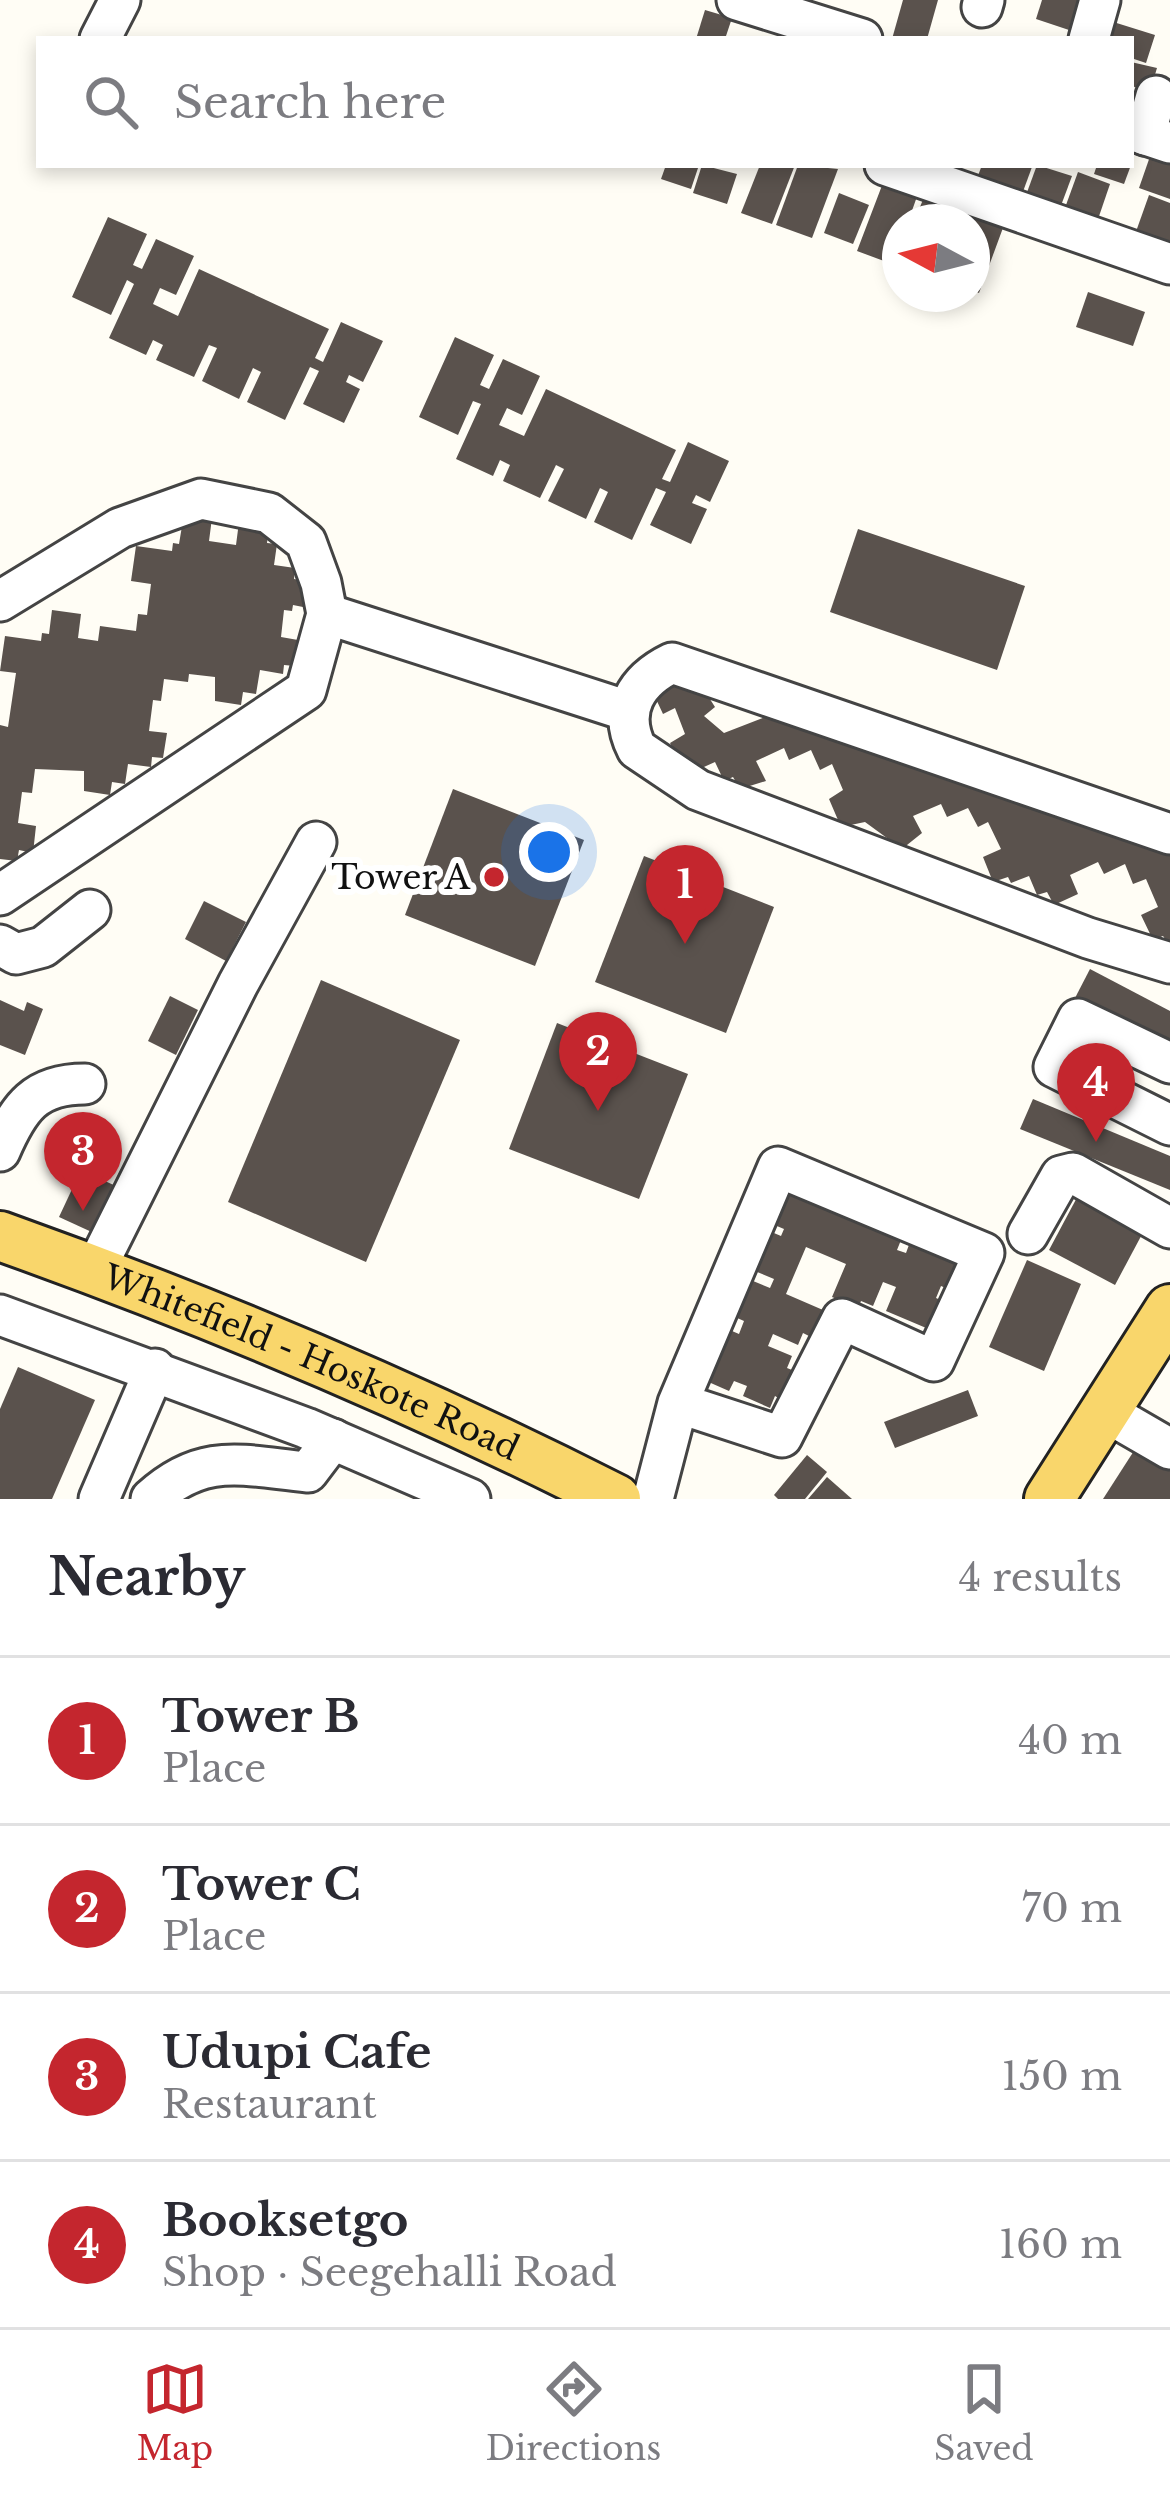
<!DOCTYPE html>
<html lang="en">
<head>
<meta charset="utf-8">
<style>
  body { margin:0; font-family:"Libre Baskerville",serif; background:#f2f2f3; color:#2b2b33 }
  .compass { position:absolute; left:882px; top:204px; width:108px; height:108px; border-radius:50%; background:#fff; box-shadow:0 6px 18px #0003; rotate:277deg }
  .you { position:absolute; left:549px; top:852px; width:42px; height:42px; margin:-30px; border:9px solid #fff; border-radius:50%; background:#1a73e8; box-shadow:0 0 0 18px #1a73e833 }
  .badge { display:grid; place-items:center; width:78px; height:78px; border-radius:50%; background:#c4262e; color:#fff; font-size:39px; font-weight:700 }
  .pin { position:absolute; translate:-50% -99px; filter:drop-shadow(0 3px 6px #0008) }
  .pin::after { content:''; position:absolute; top:63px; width:42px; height:36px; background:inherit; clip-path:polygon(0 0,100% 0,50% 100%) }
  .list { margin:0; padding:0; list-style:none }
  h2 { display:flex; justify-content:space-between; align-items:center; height:156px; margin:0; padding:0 48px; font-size:51px }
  h2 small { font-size:39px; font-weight:400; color:#7c7c81 }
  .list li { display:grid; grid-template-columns:78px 1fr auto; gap:36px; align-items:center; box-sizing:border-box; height:168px; padding:0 48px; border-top:3px solid #e1e1e2 }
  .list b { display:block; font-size:45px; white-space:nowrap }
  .list p { margin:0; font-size:39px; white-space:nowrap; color:#7c7c81 }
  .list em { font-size:39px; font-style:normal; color:#7c7c81 }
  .icon { flex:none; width:66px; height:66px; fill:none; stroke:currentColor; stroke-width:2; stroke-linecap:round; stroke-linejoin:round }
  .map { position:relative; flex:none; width:1170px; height:1499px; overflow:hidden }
  .search { position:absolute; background:#fff; box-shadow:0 6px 18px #0003; left:36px; right:36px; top:36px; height:132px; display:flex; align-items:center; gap:30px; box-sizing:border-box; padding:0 42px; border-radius:0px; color:#7c7c81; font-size:45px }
  .sheet { height:828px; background:#fff }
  nav { display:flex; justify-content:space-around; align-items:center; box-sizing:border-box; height:168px; border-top:3px solid #e1e1e2; background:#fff; font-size:33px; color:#7c7c81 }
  nav a { display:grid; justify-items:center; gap:6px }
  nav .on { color:#c4262e }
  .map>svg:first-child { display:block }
  .building { fill:#5a524d }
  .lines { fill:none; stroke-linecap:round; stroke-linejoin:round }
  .minor-casing { stroke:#444; stroke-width:45 }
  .major-casing { stroke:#222; stroke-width:54 }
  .minor { stroke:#fff; stroke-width:39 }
  .major { stroke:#f9d66b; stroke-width:48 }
  .poi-dot { fill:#c4262e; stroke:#fff; stroke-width:4.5 }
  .labels { text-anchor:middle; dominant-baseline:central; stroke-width:12; stroke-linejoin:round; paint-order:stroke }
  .poi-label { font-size:33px; fill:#111; stroke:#fff; text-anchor:end }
  .street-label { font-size:33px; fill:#111; stroke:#fff }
</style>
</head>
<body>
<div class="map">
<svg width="1170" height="1499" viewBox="0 0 1170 1499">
  <rect width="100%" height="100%" fill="#fffdf5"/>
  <g class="building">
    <polygon points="903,0 938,0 927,39 892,39"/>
    <polygon points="1042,0 1095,0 1084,35 1036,19"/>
    <polygon points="705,10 732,18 725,39 696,39"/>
    <polygon points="1107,20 1155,35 1146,63 1131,58 1131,39 1101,39"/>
    <polygon points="1131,62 1157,68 1150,91 1131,86"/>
    <polygon points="1155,142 1170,147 1170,199 1139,188"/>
    <polygon points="666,165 699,165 691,189 661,179"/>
    <polygon points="702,165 737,174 727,204 693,193"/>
    <polygon points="760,165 795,165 772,224 741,213"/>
    <polygon points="798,165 838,169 812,238 776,225"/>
    <polygon points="982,165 1032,167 1021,197 976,181"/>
    <polygon points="1037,165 1072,176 1056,219 1022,206"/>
    <polygon points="1097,165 1131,165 1124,184 1094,174"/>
    <polygon points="1078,172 1110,184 1095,228 1062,216"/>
    <polygon points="886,175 920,188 908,222 900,222 900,242 892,264 857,251"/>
    <polygon points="926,192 959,204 952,222 914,222"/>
    <polygon points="839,193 869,205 853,244 824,233"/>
    <polygon points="1149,195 1170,203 1170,240 1166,252 1133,240"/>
    <polygon points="975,204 1007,217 979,293 972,290 972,222 968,222"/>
    <polygon points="108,217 147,234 133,265 142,269 156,239 194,256 176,295 160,288 153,304 178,316 199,269 329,329 315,358 323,362 341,322 383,341 363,382 349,375 346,382 360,389 344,423 303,404 319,371 310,367 285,420 247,402 261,372 253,368 239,399 202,381 217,348 209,345 194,377 156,360 163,345 153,340 146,355 109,338 134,284 127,280 111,315 72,297"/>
    <polygon points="1088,292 1145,312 1133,346 1076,327"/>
    <polygon points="455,337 494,355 480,385 489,389 503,359 540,376 522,415 507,408 499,425 524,436 546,389 676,450 662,479 670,482 688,442 729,461 710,502 696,495 692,503 707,509 691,544 650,525 666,492 656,488 632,540 594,522 608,492 600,488 586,519 548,501 564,469 556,465 540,498 503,481 510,465 500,460 493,476 456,459 481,404 473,401 458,435 419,417"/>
    <polygon points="184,514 212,518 209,541 236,545 239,522 269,526 267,543 277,544 274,565 295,568 294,579 306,581 303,607 293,605 292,611 284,610 281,637 298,640 295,666 284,665 283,674 260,670 256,694 243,692 241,705 215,701 215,677 189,674 188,682 164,679 161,701 153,700 149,731 167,733 163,758 152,757 151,767 128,764 125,784 112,782 110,795 84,791 84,771 35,769 32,793 22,792 18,823 36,826 33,853 19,850 17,861 0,859 0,725 8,727 16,673 0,671 5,636 41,641 42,633 49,634 52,610 81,614 78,638 98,641 100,626 136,631 138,614 147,615 151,584 131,581 136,546 172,551 173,543 179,544"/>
    <polygon points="858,529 1025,586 997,670 830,612"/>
    <polygon points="699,682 715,707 704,716 724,733 781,711 1170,849 1170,946 1163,936 1153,940 1141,915 1158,907 1146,879 1133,884 1125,864 1104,874 1098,862 1070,875 1078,894 1054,905 1047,892 1037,895 1029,876 1011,883 1008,877 993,882 983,857 1001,849 988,822 978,827 968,808 947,817 941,804 913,816 922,833 902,849 865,822 841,827 829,799 843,790 832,764 820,770 811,750 789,760 784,748 756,761 766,781 740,789 733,777 724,781 715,762 695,771 681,765 670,743 685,734 675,708 663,714 649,684"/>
    <polygon points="453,789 584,840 535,966 405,915"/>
    <polygon points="644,856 774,907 726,1033 595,982"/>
    <polygon points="204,901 246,922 226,961 185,939"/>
    <polygon points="1090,969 1170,1011 1170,1048 1075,998"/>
    <polygon points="321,980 460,1040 366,1262 228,1202"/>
    <polygon points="170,996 198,1010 176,1055 148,1041"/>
    <polygon points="0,1000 24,1011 27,1002 43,1009 25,1055 0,1045"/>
    <polygon points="557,1023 688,1074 639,1199 509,1149"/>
    <polygon points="1033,1099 1170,1156 1170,1190 1020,1129"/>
    <polygon points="81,1170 118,1187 96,1234 59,1217"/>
    <polygon points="782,1179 905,1230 897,1250 906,1253 910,1242 966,1265 955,1292 941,1286 936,1298 950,1304 938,1333 886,1311 896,1287 883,1282 873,1306 861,1301 858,1308 832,1297 846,1264 806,1247 786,1294 823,1310 811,1337 803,1333 798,1345 773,1334 768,1346 792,1356 787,1368 792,1370 780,1399 775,1396 770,1408 743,1396 747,1386 734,1381 729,1391 704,1380 725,1328 739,1334 744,1321 726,1313 741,1276 770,1288 774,1279 745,1267 762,1228 781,1236 784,1229 765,1221"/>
    <polygon points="1081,1190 1147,1225 1115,1285 1049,1250"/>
    <polygon points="1027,1260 1081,1284 1044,1371 989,1347"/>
    <polygon points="18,1367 95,1400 52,1499 0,1499 0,1409"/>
    <polygon points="968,1390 978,1416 895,1448 884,1422"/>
    <polygon points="1139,1443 1170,1463 1170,1499 1103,1499"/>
    <polygon points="807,1455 827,1472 805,1499 778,1499 774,1495"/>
    <polygon points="827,1477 852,1499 808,1499"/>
  </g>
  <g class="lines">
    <defs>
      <g id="minor">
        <polyline points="737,0 862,39"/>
        <polyline points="982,7 984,0"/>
        <polyline points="100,39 120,0"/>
        <polyline points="1089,39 1100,0"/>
        <polyline points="1131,130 1170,143"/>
        <polyline points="1145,135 1156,96"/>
        <polyline points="885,165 1170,264"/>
        <polyline points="0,601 120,528 201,499 269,513 306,542 321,583 327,614 306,690 0,895"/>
        <polyline points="327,614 628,711"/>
        <path d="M 1170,834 L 672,663 C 637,680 617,710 637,749 L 698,790 L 1088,938 L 1170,963"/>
        <polyline points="0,945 16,954 43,947 90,910"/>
        <polyline points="1170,1063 1078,1019 1054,1067 1170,1125"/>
        <path d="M 0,1151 C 19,1107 35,1084 85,1084"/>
        <polyline points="1028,1234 1061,1176 1073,1173 1170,1228"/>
        <polyline points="95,1270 238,984 316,842"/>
        <polyline points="0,1315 306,1428 470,1499"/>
        <polyline points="1106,1412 1170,1449"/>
        <polyline points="99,1499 155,1369"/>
        <path d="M 151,1499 C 204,1451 243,1466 308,1472 L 333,1439"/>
        <polyline points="653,1499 678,1403 778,1167 984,1253 934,1361 842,1319 782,1437 678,1403"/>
      </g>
      <g id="major">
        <path id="s1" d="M 0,1236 C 210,1311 417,1398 616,1499"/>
        <polyline points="1049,1499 1170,1309"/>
      </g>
    </defs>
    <use href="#minor" class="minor-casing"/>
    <use href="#major" class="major-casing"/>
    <use href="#minor" class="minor"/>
    <use href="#major" class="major"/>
  </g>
  <circle class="poi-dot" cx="494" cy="877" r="12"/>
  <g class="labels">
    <g class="poi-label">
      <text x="470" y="877">Tower A</text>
    </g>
    <g class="street-label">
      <text stroke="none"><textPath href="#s1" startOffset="336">Whitefield - Hoskote Road</textPath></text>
    </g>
  </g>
</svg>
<svg class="compass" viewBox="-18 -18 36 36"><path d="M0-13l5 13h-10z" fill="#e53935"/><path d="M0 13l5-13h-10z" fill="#7c7c81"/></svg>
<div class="you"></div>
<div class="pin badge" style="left:685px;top:944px">1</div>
<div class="pin badge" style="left:598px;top:1111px">2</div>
<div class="pin badge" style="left:83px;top:1211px">3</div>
<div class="pin badge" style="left:1096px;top:1142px">4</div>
<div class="search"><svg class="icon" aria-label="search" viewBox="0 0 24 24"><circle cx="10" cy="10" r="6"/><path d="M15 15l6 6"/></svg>Search here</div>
</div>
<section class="sheet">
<h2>Nearby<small>4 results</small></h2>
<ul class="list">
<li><span class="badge">1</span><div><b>Tower B</b><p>Place</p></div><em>40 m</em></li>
<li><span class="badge">2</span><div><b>Tower C</b><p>Place</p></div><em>70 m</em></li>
<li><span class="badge">3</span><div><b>Udupi Cafe</b><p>Restaurant</p></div><em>150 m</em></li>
<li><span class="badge">4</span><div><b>Booksetgo</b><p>Shop · Seegehalli Road</p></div><em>160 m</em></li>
</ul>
</section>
<nav>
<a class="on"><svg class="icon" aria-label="map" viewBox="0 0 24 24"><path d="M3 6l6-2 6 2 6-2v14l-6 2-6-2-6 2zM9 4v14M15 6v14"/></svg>Map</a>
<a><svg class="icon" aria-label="directions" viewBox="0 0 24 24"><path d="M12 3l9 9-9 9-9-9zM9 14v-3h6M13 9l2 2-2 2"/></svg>Directions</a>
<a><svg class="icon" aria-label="saved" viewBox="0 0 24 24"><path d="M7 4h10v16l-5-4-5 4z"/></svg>Saved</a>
</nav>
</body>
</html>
